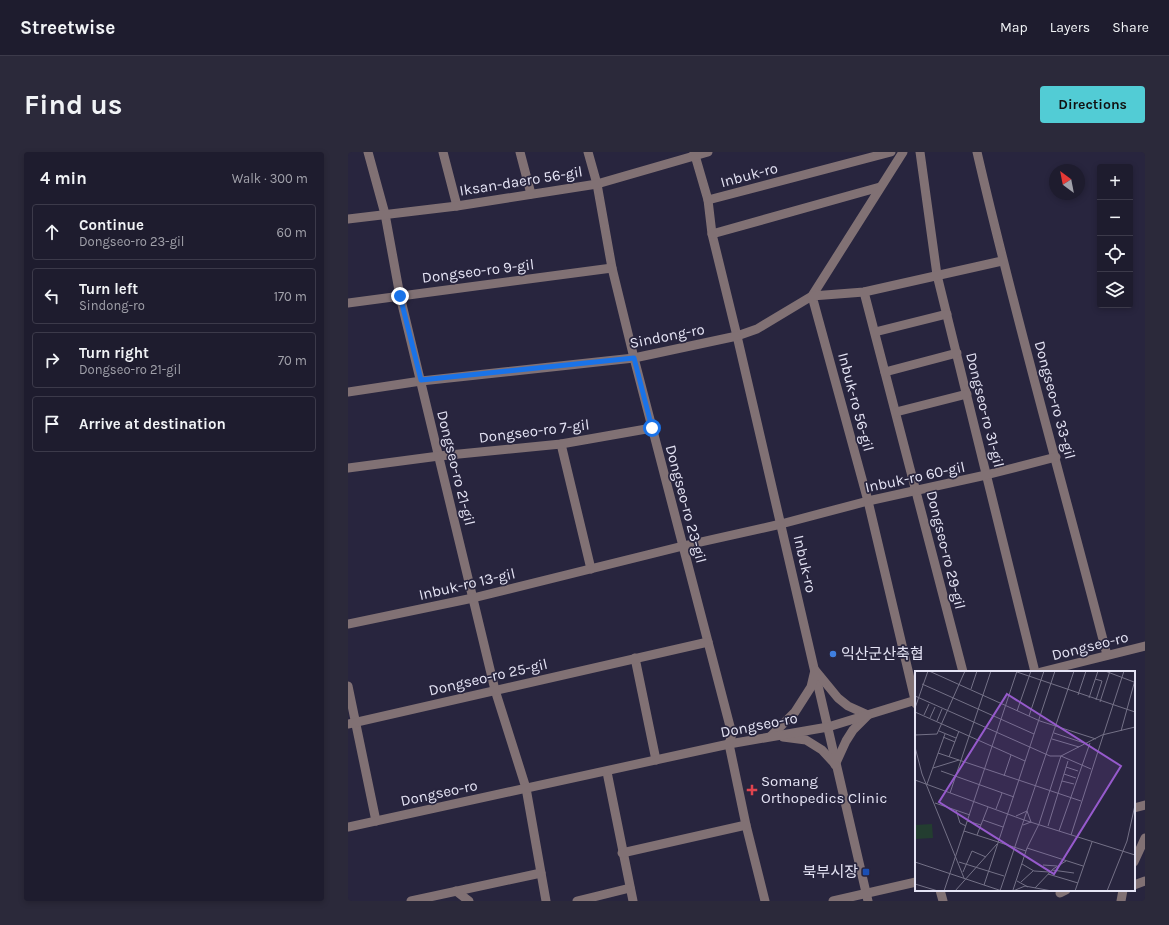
<!DOCTYPE html>
<html lang="en">
<head>
<meta charset="utf-8">
<style>
  body { margin:0; font-family:Karla,"Noto Sans KR",sans-serif; background:#2b293a; color:#f1f3f6 }
  .controls { position:absolute; right:12px; top:12px; display:grid; overflow:hidden; border-radius:4px; box-shadow:0 2px 6px #0003 }
  .controls button { width:36px; height:36px; display:grid; place-items:center; padding:0; border:0; border-bottom:1px solid #3c3a4a; background:#1e1c2e; color:#f1f3f6; font:20px sans-serif }
  .compass { position:absolute; left:701px; top:12px; width:36px; height:36px; border-radius:50%; background:#1e1c2e; box-shadow:0 2px 6px #0003; rotate:328deg }
  .stop { position:absolute; width:12px; height:12px; margin:-9px; border:3px solid #1a73e8; border-radius:50%; background:#fff }
  .stop.end { background:#1a73e8; border-color:#fff; box-shadow:0 1px 4px #0008 }
  .list { margin:0; padding:0; list-style:none }
  h2 { display:flex; justify-content:space-between; align-items:center; height:52px; margin:0; padding:0 16px; font-size:17px }
  h2 small { font-size:13px; font-weight:400; color:#a1a1aa }
  .list li { display:grid; grid-template-columns:26px 1fr auto; gap:12px; align-items:center; box-sizing:border-box; height:56px; margin:0 8px 8px; padding:0 8px; border:1px solid #3c3a4a; border-radius:4px }
  .list b { display:block; font-size:15px; white-space:nowrap }
  .list p { margin:0; font-size:13px; white-space:nowrap; color:#a1a1aa }
  .list em { font-size:13px; font-style:normal; color:#a1a1aa }
  .icon { flex:none; width:22px; height:22px; fill:none; stroke:currentColor; stroke-width:2; stroke-linecap:round; stroke-linejoin:round }
  .map { position:relative; flex:none; width:797px; height:749px; overflow:hidden; border-radius:4px }
  header { display:flex; align-items:center; gap:24px; box-sizing:border-box; height:56px; padding:0 20px; background:#1e1c2e; border-bottom:1px solid #3c3a4a }
  header strong { font-size:19px }
  nav { display:flex; gap:22px; margin-inline-start:auto; font-size:14px }
  .intro { display:flex; align-items:center; justify-content:space-between; box-sizing:border-box; height:96px; padding:0 24px }
  h1 { margin:0; font-size:28px }
  .button { padding:10px 18px; border-radius:4px; background:#52ccd5; color:#111; font-size:14px; font-weight:700 }
  main { display:flex; gap:24px; padding:0 24px }
  aside { flex:1; background:#1e1c2e; border-radius:4px; box-shadow:0 2px 6px #0003 }
  .map>svg:first-child { display:block }
  .lines { fill:none; stroke-linecap:round; stroke-linejoin:round }
  .minor { stroke:#817174; stroke-width:9 }
  .route { stroke:#1a73e8; stroke-width:5 }
  .shop-dot { fill:#3f7fe0; stroke:#28253e; stroke-width:1.5 }
  .health-dot { fill:#e0444e; stroke:#28253e; stroke-width:1.5 }
  .transit-dot { fill:#1a4fb4; stroke:#28253e; stroke-width:1.5 }
  .labels { text-anchor:middle; dominant-baseline:central; stroke-width:3.5; stroke-linejoin:round; paint-order:stroke }
  .street-label { font-size:15px; fill:#e5e4f5; stroke:#28253e }
  .poi-label { font-size:15px; fill:#e5e4f5; stroke:#28253e; text-anchor:start }
  .inset-road { fill:none; stroke:#747187; stroke-width:1 }
  .view { fill:#965acc; fill-opacity:0.15; stroke:#965acc; stroke-width:2 }
  .inset-edge { fill:none; stroke:#e5e4f5; stroke-width:2 }
</style>
</head>
<body>
<header>
<strong>Streetwise</strong>
<nav><a>Map</a><a>Layers</a><a>Share</a></nav>
</header>
<div class="intro"><h1>Find us</h1><a class="button">Directions</a></div>
<main>
<aside>
<h2>4 min<small>Walk · 300 m</small></h2>
<ul class="list">
<li><svg class="icon" aria-label="ahead" viewBox="0 0 24 24"><path d="M12 20V5M6 11l6-6 6 6"/></svg><div><b>Continue</b><p>Dongseo-ro 23-gil</p></div><em>60 m</em></li>
<li><svg class="icon" aria-label="left" viewBox="0 0 24 24"><path d="M17 20v-9H6M10 6l-5 5 5 5"/></svg><div><b>Turn left</b><p>Sindong-ro</p></div><em>170 m</em></li>
<li><svg class="icon" aria-label="right" viewBox="0 0 24 24"><path d="M7 20v-9h11M14 6l5 5-5 5"/></svg><div><b>Turn right</b><p>Dongseo-ro 21-gil</p></div><em>70 m</em></li>
<li><svg class="icon" aria-label="arrive" viewBox="0 0 24 24"><path d="M6 21V4h12l-3 4 3 4H6"/></svg><div><b>Arrive at destination</b></div></li>
</ul>
</aside>
<div class="map">
<svg width="797" height="749" viewBox="0 0 797 749">
  <rect width="100%" height="100%" fill="#28253e"/>
  <g class="lines">
    <g class="minor">
      <polyline points="20,0 37,62 52,144 147,538 178,636 198,749"/>
      <polyline points="95,0 109,54"/>
      <polyline points="172,0 183,42"/>
      <polyline points="240,0 249,32 264,116 286,206 384,582 381,592 398,673 417,749"/>
      <polyline points="346,0 360,48 364,82 389,184 520,749"/>
      <polyline points="572,0 589,123 687,520"/>
      <path d="M 629,0 C 668,169 716,336 759,503"/>
      <polyline points="360,48 543,0"/>
      <polyline points="0,67 109,54 249,32 360,0"/>
      <polyline points="364,82 532,35"/>
      <polyline points="516,140 615,520"/>
      <polyline points="0,151 264,116"/>
      <polyline points="527,180 599,162"/>
      <polyline points="537,220 609,201"/>
      <polyline points="0,240 73,229 286,206 389,184 409,177 464,144 555,0"/>
      <polyline points="548,260 619,242"/>
      <polyline points="213,292 243,417"/>
      <polyline points="0,316 91,304 213,292 304,276"/>
      <polyline points="0,472 125,446 335,394 433,372 520,349 638,323 708,305"/>
      <polyline points="287,506 308,608"/>
      <polyline points="693,520 797,494"/>
      <polyline points="0,534 28,669"/>
      <polyline points="568,552 520,349 464,144 516,140 654,109"/>
      <polyline points="0,572 360,490"/>
      <polyline points="423,584 447,560 463,535 467,518 490,546 500,554 520,563 505,578 498,589 487,613"/>
      <polyline points="435,585 458,588 474,598 487,612"/>
      <polyline points="259,620 285,749"/>
      <polyline points="786,656 797,653"/>
      <polyline points="0,675 381,592 480,575 568,548"/>
      <polyline points="274,701 398,673"/>
      <polyline points="786,710 797,686"/>
      <polyline points="786,733 797,729"/>
      <polyline points="592,738 595,749"/>
      <polyline points="108,739 121,749"/>
      <polyline points="712,741 718,738"/>
      <polyline points="63,749 193,721"/>
      <polyline points="229,749 282,736"/>
      <polyline points="485,749 568,730"/>
      <polyline points="773,749 775,738"/>
    </g>
  </g>
  <g class="lines">
    <polyline class="route" points="52,144 73,228 286,206 304,276"/>
  </g>
  <circle class="shop-dot" cx="485" cy="502" r="4"/>
  <path class="health-dot" d="M402 632h4v4h4v4h-4v4h-4v-4h-4v-4h4z"/>
  <rect class="transit-dot" x="514" y="716" width="8" height="8" rx="2"/>
  <g class="labels">
    <g class="street-label">
      <text transform="translate(401 23) rotate(-15)">Inbuk-ro</text>
      <text transform="translate(173 29) rotate(-9)">Iksan-daero 56-gil</text>
      <text transform="translate(130 119) rotate(-7)">Dongseo-ro 9-gil</text>
      <text transform="translate(319 184) rotate(-11)">Sindong-ro</text>
      <text transform="translate(707 248) rotate(75)">Dongseo-ro 33-gil</text>
      <text transform="translate(508 250) rotate(75)">Inbuk-ro 56-gil</text>
      <text transform="translate(637 258) rotate(76)">Dongseo-ro 31-gil</text>
      <text transform="translate(186 279) rotate(-7)">Dongseo-ro 7-gil</text>
      <text transform="translate(108 316) rotate(76)">Dongseo-ro 21-gil</text>
      <text transform="translate(567 325) rotate(-12)">Inbuk-ro 60-gil</text>
      <text transform="translate(338 352) rotate(75)">Dongseo-ro 23-gil</text>
      <text transform="translate(598 398) rotate(76)">Dongseo-ro 29-gil</text>
      <text transform="translate(457 412) rotate(77)">Inbuk-ro</text>
      <text transform="translate(119 432) rotate(-13)">Inbuk-ro 13-gil</text>
      <text transform="translate(742 494) rotate(-14)">Dongseo-ro</text>
      <text transform="translate(140 525) rotate(-13)">Dongseo-ro 25-gil</text>
      <text transform="translate(411 573) rotate(-11)">Dongseo-ro</text>
      <text transform="translate(91 641) rotate(-12)">Dongseo-ro</text>
    </g>
    <g class="poi-label">
      <text x="493" y="502">익산군산축협</text>
      <text x="413" y="629">Somang<tspan x="413" dy="17">Orthopedics Clinic</tspan></text>
      <text x="510" y="720" text-anchor="end">북부시장</text>
    </g>
  </g>
  <g transform="translate(567 519)">
    <rect width="220" height="220" fill="#28253e"/>
    <path d="M 17,153 L 18,167 L 0,168 L 0,154 Z" fill="#233d30"/>
    <path class="inset-road" d="M 14,0 L 125,50 L 181,68M 99,0 L 220,41M 190,0 L 219,11M 180,8 L 187,10 L 181,29M 7,13 L 119,63M 56,18 L 62,0M 163,24 L 171,0M 0,25 L 135,85 L 146,85 L 187,64 L 220,56M 174,27 L 183,0M 185,31 L 195,0M 0,37 L 13,0M 102,40 L 116,0M 0,41 L 110,90M 9,44 L 14,33M 114,45 L 129,0M 15,47 L 20,36M 22,50 L 27,38M 24,60 L 41,67M 206,60 L 220,9M 139,62 L 172,73M 0,64 L 22,63 L 50,0M 28,66 L 40,71M 137,68 L 164,76M 0,76 L 7,103 L 49,207M 23,82 L 166,130M 34,86 L 44,60M 151,96 L 163,100M 18,97 L 44,89M 26,100 L 99,126M 149,103 L 161,107M 89,105 L 96,84M 0,109 L 109,149 L 220,184M 147,110 L 159,113M 12,113 L 30,63M 35,122 L 76,0M 20,132 L 55,144M 81,138 L 87,122M 41,139 L 45,152 L 51,155M 101,145 L 112,140 L 116,151 L 108,154M 68,149 L 88,156M 52,150 L 66,154M 133,155 L 153,90M 49,160 L 111,180M 144,160 L 175,72M 62,164 L 73,136M 156,164 L 209,0M 112,177 L 168,195M 0,191 L 87,220M 44,191 L 89,205M 107,193 L 119,200 L 134,201M 128,194 L 142,195M 137,199 L 159,202M 48,201 L 57,180 L 71,186M 133,203 L 163,212M 102,210 L 113,216M 106,211 L 118,200M 0,213 L 23,220M 69,214 L 140,0M 120,217 L 138,198 L 151,190M 98,219 L 112,177 L 124,153 L 146,85 L 176,98M 29,220 L 102,0M 40,220 L 82,173M 85,220 L 159,0M 98,220 L 110,215 L 137,220M 160,220 L 177,171M 192,220 L 212,170 L 220,134"/>
    <path class="view" d="M 92,23 L 206,95 L 139,203 L 24,131 Z"/>
    <rect width="220" height="220" class="inset-edge"/>
  </g>
</svg>
<div class="controls">
<button>+</button>
<button>−</button>
<button><svg class="icon" aria-label="locate" viewBox="0 0 24 24"><circle cx="12" cy="12" r="6"/><path d="M12 2v4M12 18v4M2 12h4M18 12h4"/></svg></button>
<button><svg class="icon" aria-label="layers" viewBox="0 0 24 24"><path d="M12 4l9 5-9 5-9-5zM3 14l9 5 9-5"/></svg></button>
</div>
<svg class="compass" viewBox="-18 -18 36 36"><path d="M0-13l5 13h-10z" fill="#e53935"/><path d="M0 13l5-13h-10z" fill="#a1a1aa"/></svg>
<div class="stop" style="left:304px;top:276px"></div>
<div class="stop end" style="left:52px;top:144px"></div>
</div>
</main>
</body>
</html>
